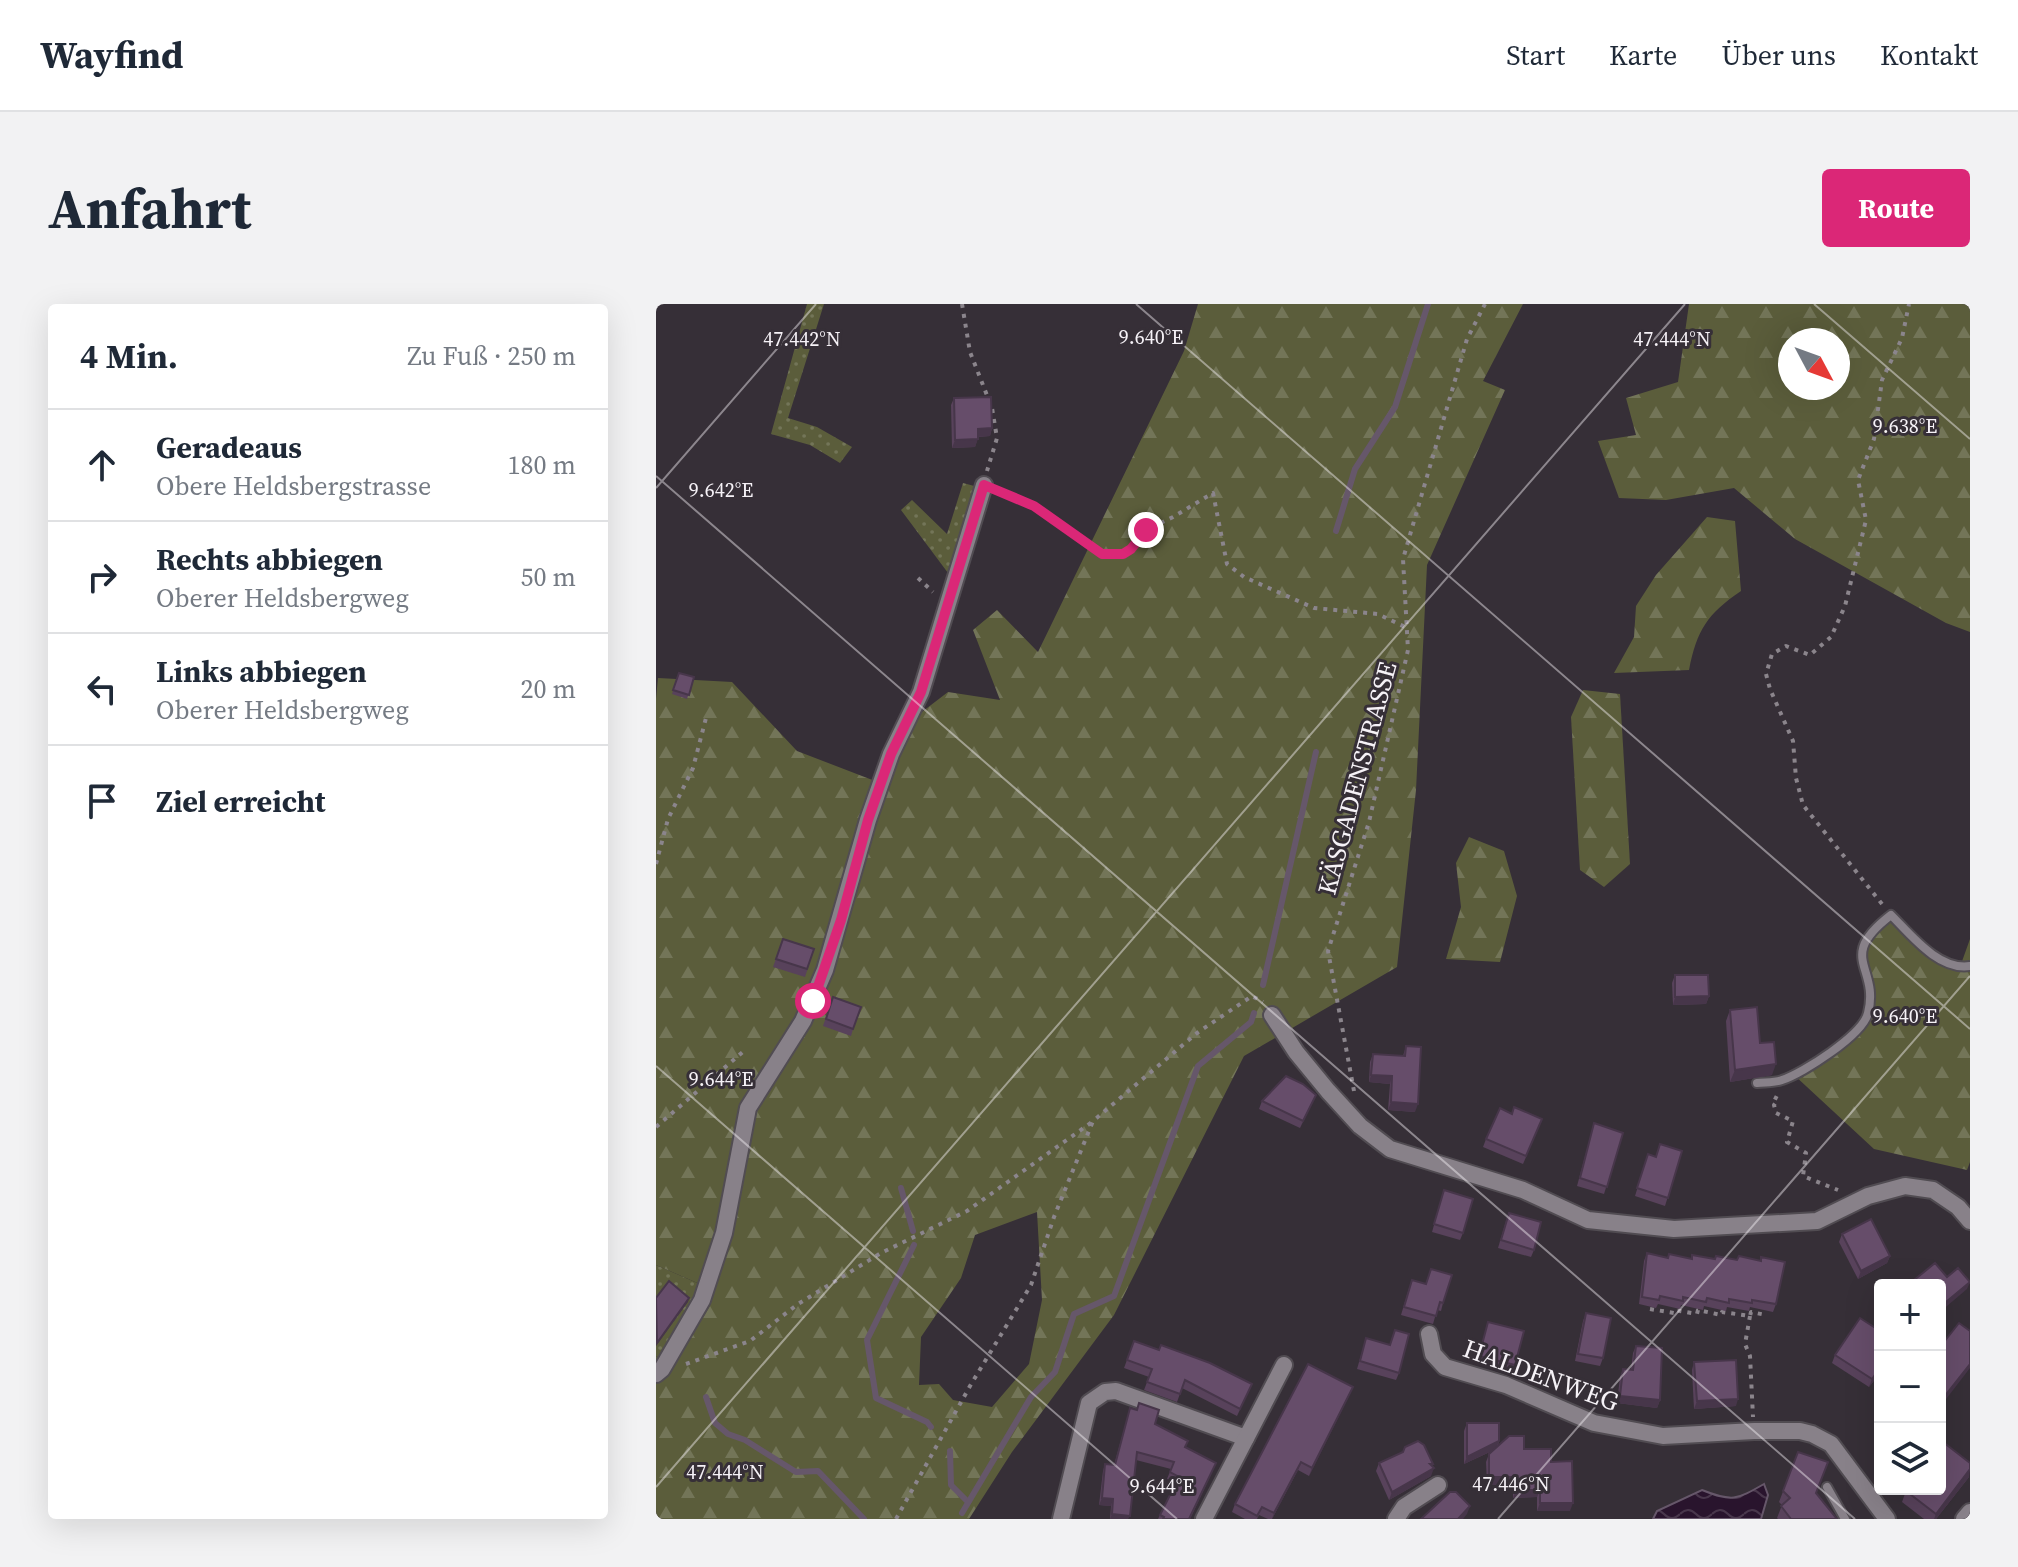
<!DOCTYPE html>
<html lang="de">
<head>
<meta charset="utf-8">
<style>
  body { margin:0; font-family:"Source Serif 4",serif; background:#f2f2f3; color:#1f2937 }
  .controls { position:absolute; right:24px; bottom:24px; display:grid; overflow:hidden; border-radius:8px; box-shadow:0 8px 32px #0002 }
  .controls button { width:72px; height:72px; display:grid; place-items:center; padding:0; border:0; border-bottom:2px solid #e0e1e3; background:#fff; color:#1f2937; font:40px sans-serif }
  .compass { position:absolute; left:1122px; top:24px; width:72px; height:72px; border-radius:50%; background:#fff; box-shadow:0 8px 32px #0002; rotate:131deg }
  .stop { position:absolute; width:24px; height:24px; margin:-18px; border:6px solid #db2777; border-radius:50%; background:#fff }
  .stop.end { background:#db2777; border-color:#fff; box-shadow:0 2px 8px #0008 }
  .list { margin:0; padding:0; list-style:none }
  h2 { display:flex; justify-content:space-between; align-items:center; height:104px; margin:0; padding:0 32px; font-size:34px }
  h2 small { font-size:26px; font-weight:400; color:#747a83 }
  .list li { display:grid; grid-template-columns:52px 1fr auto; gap:24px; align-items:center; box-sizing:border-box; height:112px; padding:0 32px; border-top:2px solid #e0e1e3 }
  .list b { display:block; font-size:30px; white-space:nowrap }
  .list p { margin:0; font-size:26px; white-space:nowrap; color:#747a83 }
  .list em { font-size:26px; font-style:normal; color:#747a83 }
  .icon { flex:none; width:44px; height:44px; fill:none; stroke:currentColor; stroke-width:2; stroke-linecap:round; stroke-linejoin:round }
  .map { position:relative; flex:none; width:1314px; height:1215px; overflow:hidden; border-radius:8px }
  header { display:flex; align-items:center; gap:48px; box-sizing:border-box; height:112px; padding:0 40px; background:#fff; border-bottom:2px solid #e0e1e3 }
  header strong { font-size:38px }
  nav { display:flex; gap:44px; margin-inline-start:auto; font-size:28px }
  .intro { display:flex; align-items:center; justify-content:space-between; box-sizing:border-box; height:192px; padding:0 48px }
  h1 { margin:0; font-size:56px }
  .button { padding:20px 36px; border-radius:8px; background:#db2777; color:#fff; font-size:28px; font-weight:700 }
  main { display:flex; gap:48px; padding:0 48px }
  aside { flex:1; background:#fff; border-radius:8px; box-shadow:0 8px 32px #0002 }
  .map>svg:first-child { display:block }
  .grass { fill:url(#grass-dots) }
  .forest { fill:url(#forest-firs); fill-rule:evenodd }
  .water { fill:url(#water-waves); stroke:#66576a; stroke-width:2 }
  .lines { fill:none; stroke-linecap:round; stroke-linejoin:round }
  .stream { stroke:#66576a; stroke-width:6 }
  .service-casing { stroke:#514c52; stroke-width:12 }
  .minor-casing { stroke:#514c52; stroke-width:20 }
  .path { stroke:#8b858c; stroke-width:4; stroke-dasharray:4 6; stroke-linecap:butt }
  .service { stroke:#888189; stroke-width:8 }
  .minor { stroke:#888189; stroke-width:16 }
  .wall { fill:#58425b }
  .shaded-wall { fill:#47364a }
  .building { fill:#664d6a; stroke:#47364a; stroke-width:2 }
  .route { stroke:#db2777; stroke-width:10 }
  .ticks { fill:none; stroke:#f6f2f7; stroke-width:2; stroke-opacity:0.45 }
  .labels { text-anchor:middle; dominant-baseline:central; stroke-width:6; stroke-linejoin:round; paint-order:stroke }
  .street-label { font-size:26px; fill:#f6f2f7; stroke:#362f37 }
  .ticks-label { font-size:20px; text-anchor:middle; fill:#f6f2f7; stroke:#362f37; stroke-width:6; stroke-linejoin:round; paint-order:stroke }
</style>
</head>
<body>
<header>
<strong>Wayfind</strong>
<nav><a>Start</a><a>Karte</a><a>Über uns</a><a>Kontakt</a></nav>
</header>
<div class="intro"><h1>Anfahrt</h1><a class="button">Route</a></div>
<main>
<aside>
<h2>4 Min.<small>Zu Fuß · 250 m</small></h2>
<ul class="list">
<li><svg class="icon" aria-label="ahead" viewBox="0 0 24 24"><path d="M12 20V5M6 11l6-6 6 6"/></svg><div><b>Geradeaus</b><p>Obere Heldsbergstrasse</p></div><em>180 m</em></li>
<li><svg class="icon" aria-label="right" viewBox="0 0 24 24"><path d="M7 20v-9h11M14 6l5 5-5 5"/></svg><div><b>Rechts abbiegen</b><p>Oberer Heldsbergweg</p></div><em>50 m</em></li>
<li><svg class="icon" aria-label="left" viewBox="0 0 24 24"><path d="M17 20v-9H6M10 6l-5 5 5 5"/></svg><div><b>Links abbiegen</b><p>Oberer Heldsbergweg</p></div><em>20 m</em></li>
<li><svg class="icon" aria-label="arrive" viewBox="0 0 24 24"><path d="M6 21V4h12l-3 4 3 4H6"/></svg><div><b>Ziel erreicht</b></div></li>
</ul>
</aside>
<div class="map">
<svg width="1314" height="1215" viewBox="0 0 1314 1215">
  <defs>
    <pattern id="grass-dots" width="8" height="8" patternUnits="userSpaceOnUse" patternTransform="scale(2)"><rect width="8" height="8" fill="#5b5d3b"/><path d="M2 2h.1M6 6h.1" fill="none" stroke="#737558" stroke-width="1.8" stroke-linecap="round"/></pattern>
    <pattern id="forest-firs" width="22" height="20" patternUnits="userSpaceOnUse" patternTransform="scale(2)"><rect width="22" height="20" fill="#5b5d3b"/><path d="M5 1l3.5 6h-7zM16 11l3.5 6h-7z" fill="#737558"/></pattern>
    <pattern id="water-waves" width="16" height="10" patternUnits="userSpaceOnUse" patternTransform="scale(2)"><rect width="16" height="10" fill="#29142d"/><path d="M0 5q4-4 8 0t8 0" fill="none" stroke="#49374c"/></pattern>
  </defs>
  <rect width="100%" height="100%" fill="#362f37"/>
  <g class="grass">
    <polygon points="151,0 168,0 132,114 161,123 196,143 184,159 154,141 115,130"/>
    <polygon points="307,179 322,183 295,273 245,206 256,196 291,230"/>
    <polygon points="0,961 46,981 5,1055 0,1052"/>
  </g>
  <g class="forest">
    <path d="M 542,0 L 867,0 L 827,77 L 849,86 L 771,261 L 760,486 L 741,663 L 588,752 L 458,1011 L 356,1148 L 313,1215 L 0,1215 L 0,1052 L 5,1055 L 46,981 L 0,961 L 0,395 L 2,374 L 76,378 L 141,447 L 232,482 L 241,427 L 292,388 L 344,396 L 317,326 L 341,306 L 382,348 L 528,47 ZM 381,908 L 386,996 L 373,1060 L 336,1103 L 297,1096 L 283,1080 L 263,1081 L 265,1033 L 305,974 L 319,931 Z"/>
    <path d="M 1033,0 L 1314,0 L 1314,328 L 1290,319 L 1139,235 L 1078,184 L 1010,196 L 963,194 L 942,137 L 980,131 L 970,94 L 1022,78 ZM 1182,36 L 1182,84 L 1134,84 L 1134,36 Z"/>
    <path d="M 1051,213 L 1079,217 L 1085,287 C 1051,310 1041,326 1033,366 L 958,369 L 978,333 L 980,302 L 1000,271 Z"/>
    <polygon points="927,386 964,390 974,560 948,583 924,566 915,413"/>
    <polygon points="813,533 848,547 861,592 844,658 790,655 805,603 800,559"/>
    <path d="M 1235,611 L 1286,657 L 1304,663 L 1314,635 L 1314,858 L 1311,866 L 1218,845 L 1137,770 C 1157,758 1197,734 1210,714 C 1226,691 1196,661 1209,637 C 1215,627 1227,619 1235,611 Z"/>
  </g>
  <path class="water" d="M 1108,1180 L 1112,1191 L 1105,1215 L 997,1215 L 1001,1207 L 1046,1186 C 1076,1198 1080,1196 1108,1180 Z"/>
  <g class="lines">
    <g class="stream">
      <polyline points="680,227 699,165 739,103 772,0"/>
      <polyline points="607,681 660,448"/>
      <polyline points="245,884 257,927"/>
      <polyline points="258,941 211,1036 220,1094 271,1118 275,1123"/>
      <polyline points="50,1093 59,1119 72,1130 89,1136 140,1168 162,1167 208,1215"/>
      <polyline points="294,1147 295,1181 312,1198"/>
      <polyline points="306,1209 375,1093 399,1068 418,1010 458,992 542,762 595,718 598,709"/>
    </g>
    <defs>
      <g id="service">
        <path d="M 1101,779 C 1109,778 1118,779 1126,776 C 1147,769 1207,731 1212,709 C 1224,662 1179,654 1235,611 C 1255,631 1283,667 1314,662"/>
        <polyline points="1171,1183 1189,1215"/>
      </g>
      <g id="minor">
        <polyline points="616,711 640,748 672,787 704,822 734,845 867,886 932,916 1018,925 1161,917 1212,892 1249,882 1277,886 1302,903 1314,917"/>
        <polyline points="773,1030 777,1050 789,1063 850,1081 938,1119 1007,1132 1098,1127 1144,1127 1156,1130 1175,1140 1231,1215"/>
        <polyline points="0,1070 6,1065 46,996 68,929 92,804 147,717 169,666 212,516 235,450 265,388 328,181"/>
        <polyline points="405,1215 433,1099 449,1088 460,1087 590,1134"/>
        <polyline points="548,1215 628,1061"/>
        <polyline points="740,1215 748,1203 782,1181"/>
        <polyline points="1308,1215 1314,1208"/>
      </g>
    </defs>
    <use href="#service" class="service-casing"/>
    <use href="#minor" class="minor-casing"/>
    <g class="path">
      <polyline points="306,0 314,48 336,104 341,134 331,167"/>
      <polyline points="345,188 378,202 446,250 467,250 475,245 490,226 517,213 557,189 571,260 588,273 658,304 722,310 751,324"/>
      <polyline points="262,274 277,288"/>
      <polyline points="0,560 12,515 37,464 50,414"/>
      <polyline points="1226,600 1147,501 1140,474 1137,437 1114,385 1110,370 1116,350 1130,342 1154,351 1175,333 1189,302 1210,216 1202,176 1218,135 1226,76 1246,34 1253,0"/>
      <polyline points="698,787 672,647 713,518 752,346 747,255 811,35 829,0"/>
      <polyline points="1118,793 1122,795 1118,801 1120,809 1137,817 1131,838 1150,849 1147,872 1182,886"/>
      <polyline points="0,823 89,746"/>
      <polyline points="994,1005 1018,1009 1019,1006 1041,1010 1042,1006 1065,1011 1066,1008 1094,1012 1095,1008 1110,1011"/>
      <polyline points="1094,1012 1089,1040 1094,1052 1097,1113"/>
      <polyline points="30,1060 94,1037 142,1000 225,949 311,907 436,818"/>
      <polyline points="240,1215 314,1082 375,981 398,913 437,817 541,729 596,692 607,698"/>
    </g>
    <use href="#service" class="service"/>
    <use href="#minor" class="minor"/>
  </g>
  <g class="wall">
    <polygon points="298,94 336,124 334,132 322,133 319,143 296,144 295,101"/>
    <polygon points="23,369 38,373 31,395 16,390"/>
    <polygon points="127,635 158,645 149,673 117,663"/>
    <polygon points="1019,671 1053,692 1050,700 1017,701 1016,679"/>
    <polygon points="177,693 197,725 195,732 167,722"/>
    <polygon points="1074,706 1104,739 1116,771 1074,778 1070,717"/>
    <polygon points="750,742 759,808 732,806 734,780 713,778 714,758 717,750 747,752"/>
    <polygon points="660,791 644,824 603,805 606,797"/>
    <polygon points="856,810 886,815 867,860 827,843 830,835"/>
    <polygon points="938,819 967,829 948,890 921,882"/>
    <polygon points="1026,847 1009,902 979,892 992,850 1000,853"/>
    <polygon points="788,886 807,929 804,936 776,928"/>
    <polygon points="850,917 878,946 875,953 842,944"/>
    <polygon points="1186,930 1234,952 1231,959 1202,975 1183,938"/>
    <polygon points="991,949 1120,1000 1117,1008 1094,1003 1093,1007 1071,1003 1070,1007 1048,1002 1047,1006 1025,1001 1024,1005 1002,1000 1000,1004 983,1000 988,957"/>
    <polygon points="753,984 787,999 785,1007 781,1006 777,1020 745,1011"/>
    <polygon points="930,1009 947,1054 944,1062 919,1057 927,1017"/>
    <polygon points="832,1018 859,1061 856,1069 820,1060"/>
    <polygon points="1224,1027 1224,1069 1213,1083 1176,1059 1179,1051"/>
    <polygon points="710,1034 743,1069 740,1076 701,1065"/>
    <polygon points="478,1037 596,1080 581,1112 526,1084 521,1098 488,1086 493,1073 468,1064"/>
    <polygon points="980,1042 1004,1096 1001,1104 961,1099 964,1073 967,1065 975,1066 977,1049"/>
    <polygon points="1038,1058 1080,1102 1038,1105 1036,1066"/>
    <polygon points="697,1083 653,1172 642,1166 616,1215 612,1215 603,1211 601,1215 589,1215 576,1208 579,1200"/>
    <polygon points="474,1104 499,1120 532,1137 529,1144 557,1166 534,1215 502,1215 520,1179 511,1175 515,1165 480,1156 472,1215 454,1215 455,1202 443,1201 447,1167 449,1160 458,1161"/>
    <polygon points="811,1119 843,1137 842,1142 868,1145 895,1158 914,1207 881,1207 881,1193 857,1194 857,1181 831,1181 830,1158 833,1150 836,1147 808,1160 808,1127"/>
    <polygon points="1142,1148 1160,1189 1181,1215 1122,1215 1121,1214 1126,1201 1123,1198"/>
    <polygon points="723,1159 776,1162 775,1172 733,1196 720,1167"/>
    <polygon points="1313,1173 1280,1215 1268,1215 1246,1198 1250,1187"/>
  </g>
  <g class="shaded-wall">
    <polygon points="336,124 334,132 319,133 322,125"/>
    <polygon points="322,135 319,143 296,144 299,136"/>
    <polygon points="1053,692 1050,700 1017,701 1019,693"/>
    <polygon points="1120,760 1116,771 1074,778 1079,766"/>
    <polygon points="715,771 736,772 734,780 713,778"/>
    <polygon points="735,798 762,800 759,808 732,806"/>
    <polygon points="1234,952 1231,959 1202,975 1205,967"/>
    <polygon points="1314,978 1311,985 1284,1008 1284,1003"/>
    <polygon points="33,994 32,998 0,1042 1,1039"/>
    <polygon points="1314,1060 1314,1064 1284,1103 1284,1098"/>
    <polygon points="1224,1064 1224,1069 1213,1083 1216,1075"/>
    <polygon points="697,1083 694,1090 653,1172 656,1164"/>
    <polygon points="964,1092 1004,1096 1001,1104 961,1099"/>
    <polygon points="1082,1095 1080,1102 1038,1105 1041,1097"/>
    <polygon points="843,1137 840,1145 808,1160 811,1153"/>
    <polygon points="645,1158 642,1166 616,1215 618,1209"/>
    <polygon points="774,1160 777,1160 775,1166 778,1164 775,1172 733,1196 736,1188"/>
    <polygon points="1314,1165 1313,1173 1280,1215 1278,1215 1280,1210"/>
    <polygon points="833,1173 860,1173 857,1181 831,1181"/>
    <polygon points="860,1186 884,1186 881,1193 857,1194"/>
    <polygon points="446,1194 457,1195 455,1202 443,1201"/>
    <polygon points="884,1199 917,1199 914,1207 881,1207"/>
    <polygon points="814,1202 811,1210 807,1215 802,1215"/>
    <polygon points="456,1210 474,1212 472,1215 454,1215"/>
  </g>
  <g class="building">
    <polygon points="335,93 336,124 322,125 322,135 299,136 298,94"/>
    <polygon points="23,369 38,373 33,391 17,386"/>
    <polygon points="127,635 158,645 151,665 120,655"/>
    <polygon points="1019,671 1052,671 1053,692 1019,693"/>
    <polygon points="177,693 205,703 197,725 170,715"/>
    <polygon points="1101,703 1104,739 1118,738 1120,760 1079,766 1074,706"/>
    <polygon points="750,742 765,743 762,800 735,798 736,772 715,771 717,750 749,752"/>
    <polygon points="630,772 647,780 660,791 647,817 606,797"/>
    <polygon points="858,803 886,815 870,852 830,835 844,804 856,810"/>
    <polygon points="938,819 967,829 951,883 924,874"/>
    <polygon points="1004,840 1026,847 1012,894 981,884 992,850 1000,853"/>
    <polygon points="788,886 817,895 807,929 778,920"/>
    <polygon points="853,909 885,918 878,946 845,936"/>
    <polygon points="1215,915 1234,952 1205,967 1186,930"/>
    <polygon points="991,949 1012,954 1013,950 1036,955 1036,951 1059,955 1060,952 1081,956 1083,952 1105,957 1105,953 1129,958 1120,1000 1096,996 1096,999 1073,995 1073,999 1051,994 1050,998 1027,993 1027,997 1004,992 1003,996 986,993"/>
    <polygon points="1279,959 1291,973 1302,964 1314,978 1284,1003 1284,981 1252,981"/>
    <polygon points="775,965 796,971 787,999 784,998 780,1012 748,1003 756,976 770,980"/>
    <polygon points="13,977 33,994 1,1039 0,994"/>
    <polygon points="930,1009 955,1014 947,1054 922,1050"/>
    <polygon points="1204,1014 1224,1027 1224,1064 1216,1075 1179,1051"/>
    <polygon points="832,1018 868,1027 859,1061 823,1052"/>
    <polygon points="1303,1019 1314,1027 1314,1060 1284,1098 1284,1043"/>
    <polygon points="739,1026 753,1030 743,1069 704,1057 710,1034 734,1041"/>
    <polygon points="478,1037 503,1046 505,1041 554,1059 596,1080 584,1105 529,1076 524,1090 491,1078 496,1065 471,1056"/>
    <polygon points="980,1042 1006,1044 1004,1096 964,1092 967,1065 977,1066"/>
    <polygon points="1080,1056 1082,1095 1041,1097 1038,1058"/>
    <polygon points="652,1060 697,1083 656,1164 645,1158 618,1209 606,1203 601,1212 579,1200"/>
    <polygon points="483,1099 503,1106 499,1120 532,1137 529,1143 560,1159 533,1215 507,1215 508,1213 504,1211 523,1173 514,1168 518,1158 481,1148 474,1212 456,1210 457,1195 446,1194 449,1160 459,1161 474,1104 481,1106"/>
    <polygon points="811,1119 843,1119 843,1137 811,1153"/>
    <polygon points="853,1132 868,1132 868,1145 895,1145 895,1158 916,1157 917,1199 884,1199 884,1186 860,1186 860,1173 833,1173 833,1150"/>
    <polygon points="762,1137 768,1141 777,1160 774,1160 778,1164 736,1188 723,1159 747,1148 749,1143"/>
    <polygon points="1287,1138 1314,1159 1314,1165 1280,1210 1250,1187 1251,1185 1284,1185 1284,1143"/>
    <polygon points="1142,1148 1172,1158 1160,1189 1181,1215 1135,1215 1125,1202 1134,1194 1127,1187"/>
    <polygon points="794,1188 800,1188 814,1202 802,1215 765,1215"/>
  </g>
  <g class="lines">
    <polyline class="route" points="157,697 185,616 212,516 235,450 265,388 328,181 378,202 446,250 467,250 475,245 490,226"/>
  </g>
  <path class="ticks" d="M 480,0 L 1314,725M 1158,0 L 1314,135M 0,172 L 1199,1215M 0,184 L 160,0M 0,762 L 521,1215M 0,1183 L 1029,0M 842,1215 L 1314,672"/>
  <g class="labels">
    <g class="street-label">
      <text transform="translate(701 474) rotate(-75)">KÄSGADENSTRASSE</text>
      <text transform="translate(885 1071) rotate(20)">HALDENWEG</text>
    </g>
  </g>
  <g class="ticks-label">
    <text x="495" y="40">9.640°E</text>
    <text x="146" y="42">47.442°N</text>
    <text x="1016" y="42">47.444°N</text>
    <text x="1249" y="129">9.638°E</text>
    <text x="65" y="193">9.642°E</text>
    <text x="1249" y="719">9.640°E</text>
    <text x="65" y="782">9.644°E</text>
    <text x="69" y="1175">47.444°N</text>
    <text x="855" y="1187">47.446°N</text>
    <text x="506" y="1189">9.644°E</text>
  </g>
</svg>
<div class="controls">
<button>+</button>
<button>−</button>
<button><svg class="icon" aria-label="layers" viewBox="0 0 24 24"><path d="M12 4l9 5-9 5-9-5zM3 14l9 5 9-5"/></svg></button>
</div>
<svg class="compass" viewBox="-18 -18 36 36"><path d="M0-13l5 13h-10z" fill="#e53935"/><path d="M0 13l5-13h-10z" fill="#747a83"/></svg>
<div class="stop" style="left:157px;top:697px"></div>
<div class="stop end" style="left:490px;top:226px"></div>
</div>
</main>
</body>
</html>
